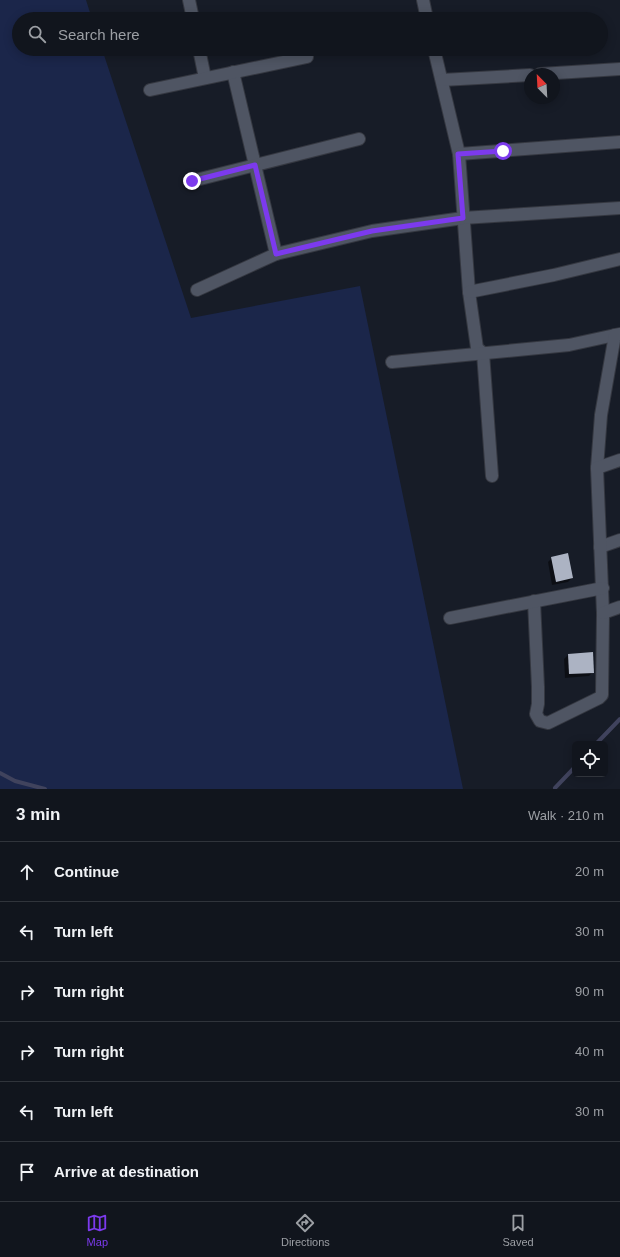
<!DOCTYPE html>
<html lang="en">
<head>
<meta charset="utf-8">
<style>
  body { margin:0; font-family:Helvetica,sans-serif; background:#1a1e26; color:#f1f3f6 }
  .controls { position:absolute; right:12px; bottom:12px; display:grid; overflow:hidden; border-radius:6px; box-shadow:0 2px 10px #0003 }
  .controls button { width:36px; height:36px; display:grid; place-items:center; padding:0; border:0; border-bottom:1px solid #30343b; background:#11151d; color:#f1f3f6; font:20px sans-serif }
  .compass { position:absolute; left:524px; top:68px; width:36px; height:36px; border-radius:50%; background:#11151d; box-shadow:0 2px 10px #0003; rotate:336deg }
  .stop { position:absolute; width:12px; height:12px; margin:-9px; border:3px solid #7c3aed; border-radius:50%; background:#fff }
  .stop.end { background:#7c3aed; border-color:#fff; box-shadow:0 1px 4px #0008 }
  .list { margin:0; padding:0; list-style:none }
  h2 { display:flex; justify-content:space-between; align-items:center; height:52px; margin:0; padding:0 16px; font-size:17px }
  h2 small { font-size:13px; font-weight:400; color:#9c9fa4 }
  .list li { display:grid; grid-template-columns:26px 1fr auto; gap:12px; align-items:center; box-sizing:border-box; height:60px; padding:0 16px; border-top:1px solid #30343b }
  .list b { display:block; font-size:15px; white-space:nowrap }
  .list em { font-size:13px; font-style:normal; color:#9c9fa4 }
  .icon { flex:none; width:22px; height:22px; fill:none; stroke:currentColor; stroke-width:2; stroke-linecap:round; stroke-linejoin:round }
  .map { position:relative; flex:none; width:620px; height:789px; overflow:hidden }
  .search { position:absolute; background:#11151d; box-shadow:0 2px 10px #0003; left:12px; right:12px; top:12px; height:44px; display:flex; align-items:center; gap:10px; box-sizing:border-box; padding:0 14px; border-radius:22px; color:#9c9fa4; font-size:15px }
  .sheet { height:412px; background:#11151d }
  nav { display:flex; justify-content:space-around; align-items:center; box-sizing:border-box; height:56px; border-top:1px solid #30343b; background:#11151d; font-size:11px; color:#9c9fa4 }
  nav a { display:grid; justify-items:center; gap:2px }
  nav .on { color:#7c3aed }
  .map>svg:first-child { display:block }
  .green { fill:#1b264a }
  .shadow { fill:#0007 }
  .lines { fill:none; stroke-linecap:round; stroke-linejoin:round }
  .stream { stroke:#40435d; stroke-width:4 }
  .building { fill:#acb3c3 }
  .street-casing { stroke:#353841; stroke-width:14 }
  .street { stroke:#4f5563; stroke-width:12 }
  .route { stroke:#7c3aed; stroke-width:5 }
</style>
</head>
<body>
<div class="map">
<svg width="620" height="789" viewBox="0 0 620 789">
  <rect width="100%" height="100%" fill="#171c27"/>
  <polygon class="green" points="0,0 86,0 92,19 19,19 19,49 102,49 191,318 360,286 463,789 0,789"/>
  <g class="shadow">
    <polygon points="552,558 572,578 568,582 552,585 548,562"/>
    <polygon points="568,655 593,672 589,676 565,678 564,659"/>
  </g>
  <g class="lines">
    <g class="stream">
      <polyline points="596,744 620,719"/>
      <polyline points="0,773 15,781 45,789"/>
      <polyline points="555,788 575,767"/>
    </g>
  </g>
  <g class="building">
    <polygon points="568,553 573,578 556,582 551,557"/>
    <polygon points="593,652 594,673 569,674 568,654"/>
  </g>
  <g class="lines">
    <defs>
      <g id="street">
        <polyline points="189,0 193,19"/>
        <polyline points="423,0 427,19"/>
        <polyline points="199,49 205,78"/>
        <polyline points="434,49 459,154 469,292 477,348 483,353 492,476"/>
        <polyline points="233,72 276,254"/>
        <polyline points="540,74 620,69"/>
        <polyline points="442,80 530,75"/>
        <polyline points="150,90 307,57"/>
        <polyline points="459,154 620,142"/>
        <polyline points="192,181 359,139"/>
        <polyline points="197,290 276,254 372,231 463,218 620,208"/>
        <polyline points="469,292 554,275 620,259"/>
        <polyline points="392,362 569,345 615,335"/>
        <polyline points="597,468 601,415 615,335 620,334"/>
        <polyline points="600,547 620,540"/>
        <polyline points="534,601 538,687 538,704 536,714 540,721 548,723 599,698 602,695 603,613 597,468 620,460"/>
        <polyline points="603,613 620,607"/>
        <polyline points="450,618 603,588"/>
      </g>
    </defs>
    <use href="#street" class="street-casing"/>
    <use href="#street" class="street"/>
  </g>
  <g class="lines">
    <polyline class="route" points="192,181 255,165 276,254 372,231 463,218 458,154 503,151"/>
  </g>
</svg>
<div class="controls">
<button><svg class="icon" aria-label="locate" viewBox="0 0 24 24"><circle cx="12" cy="12" r="6"/><path d="M12 2v4M12 18v4M2 12h4M18 12h4"/></svg></button>
</div>
<svg class="compass" viewBox="-18 -18 36 36"><path d="M0-13l5 13h-10z" fill="#e53935"/><path d="M0 13l5-13h-10z" fill="#9c9fa4"/></svg>
<div class="stop" style="left:503px;top:151px"></div>
<div class="stop end" style="left:192px;top:181px"></div>
<div class="search"><svg class="icon" aria-label="search" viewBox="0 0 24 24"><circle cx="10" cy="10" r="6"/><path d="M15 15l6 6"/></svg>Search here</div>
</div>
<section class="sheet">
<h2>3 min<small>Walk · 210 m</small></h2>
<ul class="list">
<li><svg class="icon" aria-label="ahead" viewBox="0 0 24 24"><path d="M12 20V5M6 11l6-6 6 6"/></svg><div><b>Continue</b></div><em>20 m</em></li>
<li><svg class="icon" aria-label="left" viewBox="0 0 24 24"><path d="M17 20v-9H6M10 6l-5 5 5 5"/></svg><div><b>Turn left</b></div><em>30 m</em></li>
<li><svg class="icon" aria-label="right" viewBox="0 0 24 24"><path d="M7 20v-9h11M14 6l5 5-5 5"/></svg><div><b>Turn right</b></div><em>90 m</em></li>
<li><svg class="icon" aria-label="right" viewBox="0 0 24 24"><path d="M7 20v-9h11M14 6l5 5-5 5"/></svg><div><b>Turn right</b></div><em>40 m</em></li>
<li><svg class="icon" aria-label="left" viewBox="0 0 24 24"><path d="M17 20v-9H6M10 6l-5 5 5 5"/></svg><div><b>Turn left</b></div><em>30 m</em></li>
<li><svg class="icon" aria-label="arrive" viewBox="0 0 24 24"><path d="M6 21V4h12l-3 4 3 4H6"/></svg><div><b>Arrive at destination</b></div></li>
</ul>
</section>
<nav>
<a class="on"><svg class="icon" aria-label="map" viewBox="0 0 24 24"><path d="M3 6l6-2 6 2 6-2v14l-6 2-6-2-6 2zM9 4v14M15 6v14"/></svg>Map</a>
<a><svg class="icon" aria-label="directions" viewBox="0 0 24 24"><path d="M12 3l9 9-9 9-9-9zM9 14v-3h6M13 9l2 2-2 2"/></svg>Directions</a>
<a><svg class="icon" aria-label="saved" viewBox="0 0 24 24"><path d="M7 4h10v16l-5-4-5 4z"/></svg>Saved</a>
</nav>
</body>
</html>
